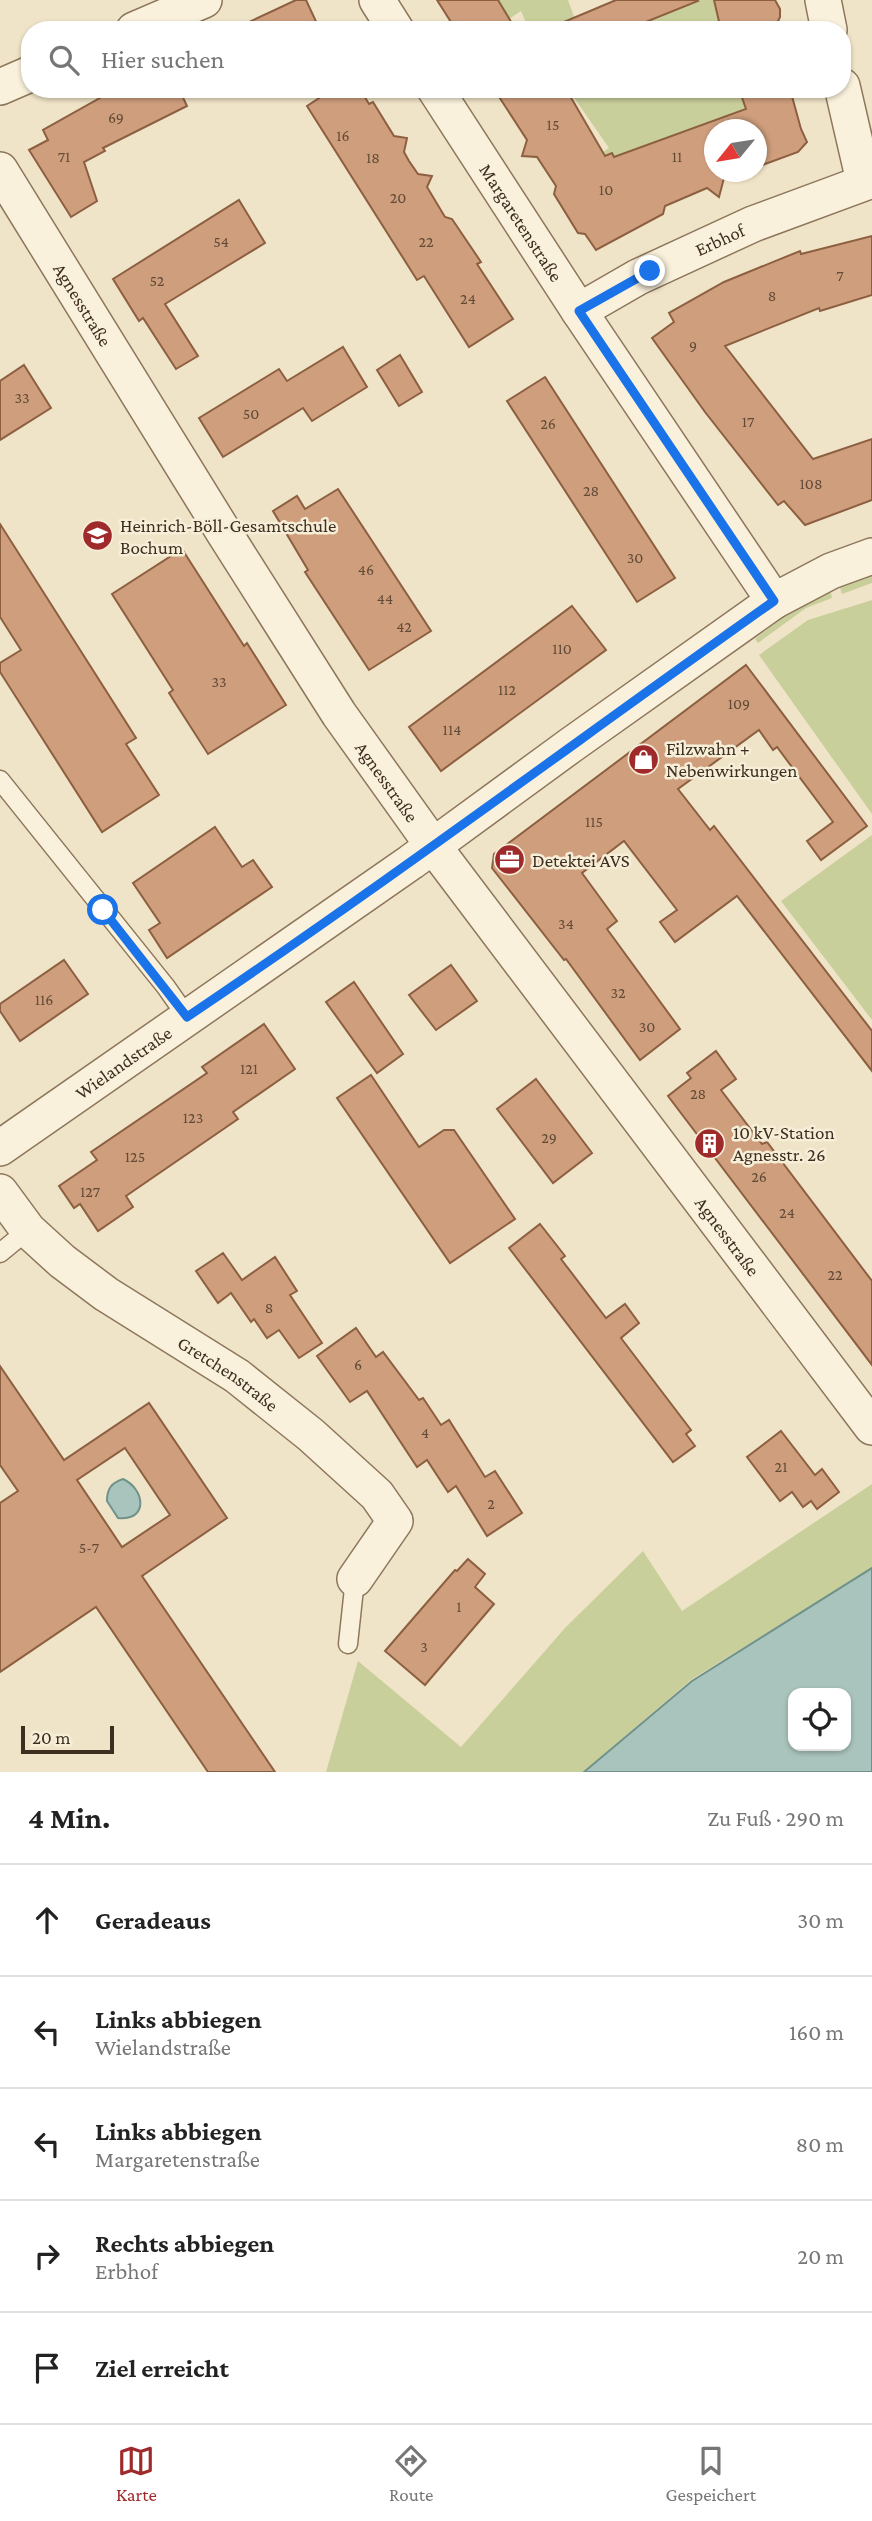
<!DOCTYPE html>
<html lang="de">
<head>
<meta charset="utf-8">
<style>
  body { margin:0; font-family:"Crimson Pro",serif; background:#f2f2f2; color:#222 }
  .controls { position:absolute; right:21px; bottom:21px; display:grid; overflow:hidden; border-radius:14px; box-shadow:0 2px 5px #0004 }
  .controls button { width:63px; height:63px; display:grid; place-items:center; padding:0; border:0; border-bottom:2px solid #e0e0e0; background:#fff; color:#222; font:35px sans-serif }
  .compass { position:absolute; left:704px; top:119px; width:63px; height:63px; border-radius:50%; background:#fff; box-shadow:0 2px 5px #0004; rotate:240deg }
  .scale { position:absolute; left:21px; bottom:18px; width:93px; box-sizing:border-box; padding-left:7px; border:4px solid #3d2e20; border-top:0; font-size:19px; line-height:24px; white-space:nowrap; color:#3d2e20; -webkit-text-stroke:5px #f7eed8; paint-order:stroke }
  .stop { position:absolute; width:21px; height:21px; margin:-16px; border:5px solid #1a73e8; border-radius:50%; background:#fff }
  .stop.end { background:#1a73e8; border-color:#fff; box-shadow:0 2px 7px #0008 }
  .list { margin:0; padding:0; list-style:none }
  h2 { display:flex; justify-content:space-between; align-items:center; height:91px; margin:0; padding:0 28px; font-size:30px }
  h2 small { font-size:23px; font-weight:400; color:#767676 }
  .list li { display:grid; grid-template-columns:46px 1fr auto; gap:21px; align-items:center; box-sizing:border-box; height:112px; padding:0 28px; border-top:2px solid #e0e0e0 }
  .list b { display:block; font-size:26px; white-space:nowrap }
  .list p { margin:0; font-size:23px; white-space:nowrap; color:#767676 }
  .list em { font-size:23px; font-style:normal; color:#767676 }
  .icon { flex:none; width:38px; height:38px; fill:none; stroke:currentColor; stroke-width:2; stroke-linecap:round; stroke-linejoin:round }
  .map { position:relative; flex:none; width:872px; height:1772px; overflow:hidden }
  .search { position:absolute; background:#fff; box-shadow:0 2px 5px #0004; left:21px; right:21px; top:21px; height:77px; display:flex; align-items:center; gap:18px; box-sizing:border-box; padding:0 24px; border-radius:28px; color:#767676; font-size:26px }
  .sheet { height:651px; background:#fff }
  nav { display:flex; justify-content:space-around; align-items:center; box-sizing:border-box; height:98px; border-top:2px solid #e0e0e0; background:#fff; font-size:19px; color:#767676 }
  nav a { display:grid; justify-items:center; gap:4px }
  nav .on { color:#9e2a2b }
  .map>svg:first-child { display:block }
  .green { fill:#c9cf9b }
  .water { fill:#a9c4bc; stroke:#6f938a; stroke-width:2; fill-rule:evenodd }
  .building { fill:#cf9f7d; stroke:#8d5f41; stroke-width:2; fill-rule:evenodd }
  .lines { fill:none; stroke-linecap:round; stroke-linejoin:round }
  .lane-casing { stroke:#8d765c; stroke-width:21 }
  .street-casing { stroke:#8d765c; stroke-width:38 }
  .lane { stroke:#faf1dc; stroke-width:18 }
  .street { stroke:#faf1dc; stroke-width:35 }
  .route { stroke:#1a73e8; stroke-width:9 }
  .labels { text-anchor:middle; dominant-baseline:central; stroke-width:5; stroke-linejoin:round; paint-order:stroke }
  .number-label { font-size:16px; fill:#624a37 }
  .street-label { font-size:19px; fill:#3d2e20; stroke:#f7eed8 }
  .poi-label { font-size:19px; fill:#3d2e20; stroke:#f7eed8; text-anchor:start }
</style>
</head>
<body>
<div class="map">
<svg width="872" height="1772" viewBox="0 0 872 1772">
  <rect width="100%" height="100%" fill="#f0e4c8"/>
  <g class="green">
    <polygon points="498,0 568,0 579,30 529,30 521,11 509,19"/>
    <polygon points="656,0 714,0 721,30 626,30"/>
    <polygon points="568,89 739,89 746,109 637,149 614,179 600,154 609,148"/>
    <polygon points="872,572 872,583 842,594 839,584"/>
    <polygon points="830,588 832,598 806,608 758,643 755,639 808,598"/>
    <polygon points="872,600 872,814 759,655 808,620"/>
    <polygon points="872,835 872,1020 781,901"/>
    <polygon points="872,1484 872,1568 692,1679 583,1772 326,1772 358,1661 461,1747 565,1628 643,1551 682,1611"/>
  </g>
  <g class="water">
    <path d="M 123,1479 C 145,1489 149,1521 118,1518 L 107,1501 C 107,1489 111,1483 123,1479 Z"/>
    <path d="M 872,1568 L 872,1772 L 584,1772 L 692,1681 ZM 793,1693 L 846,1693 L 846,1746 L 793,1746 Z"/>
  </g>
  <g class="building">
    <polygon points="296,0 306,0 320,30 232,30"/>
    <polygon points="437,0 498,0 516,30 456,30"/>
    <polygon points="616,0 697,0 698,1 626,30 545,30"/>
    <polygon points="714,0 775,0 780,9 780,17 774,30 721,30"/>
    <polygon points="116,89 179,89 187,106 103,148 105,151 84,162 97,201 71,217 29,150 48,140 43,130"/>
    <polygon points="333,89 360,89 369,104 373,102 394,136 407,138 404,152 409,161 418,174 432,176 427,187 445,217 452,219 481,262 477,264 513,319 469,347 424,276 417,280 307,106"/>
    <polygon points="494,89 566,89 605,156 612,153 614,157 746,109 739,89 790,89 801,129 807,142 798,152 757,167 757,130 715,130 715,172 743,172 724,178 719,197 707,188 665,206 663,214 596,250 585,234 578,233 554,194 556,186 537,157 522,156 527,140"/>
    <polygon points="239,200 265,243 165,304 198,356 176,369 143,318 139,321 113,279"/>
    <polygon points="872,236 872,295 820,311 819,308 725,346 813,459 872,439 872,500 805,525 784,501 778,505 705,412 652,338 674,322 669,313 724,282 800,251 801,254"/>
    <polygon points="343,347 367,387 312,421 303,408 223,457 199,418 279,369 287,381"/>
    <polygon points="400,355 422,392 399,406 377,370"/>
    <polygon points="24,365 51,408 0,440 0,381"/>
    <polygon points="545,377 675,578 637,602 507,401"/>
    <polygon points="338,489 431,631 369,670 305,572 308,570 273,511 297,496 305,509"/>
    <polygon points="0,524 136,738 126,744 159,795 102,832 0,672 0,663 21,650 0,617"/>
    <polygon points="182,549 244,646 247,643 286,705 208,754 169,693 173,690 112,594"/>
    <polygon points="572,606 606,650 441,771 409,727"/>
    <polygon points="746,665 867,826 821,860 807,841 833,822 777,747 773,750 759,730 678,789 710,830 714,826 872,1031 872,1071 737,896 675,942 660,922 677,910 624,841 582,873 617,921 607,929 680,1029 640,1060 566,959 564,960 492,868 494,854"/>
    <polygon points="215,827 242,867 253,860 272,887 167,958 149,930 160,923 133,883"/>
    <polygon points="64,960 88,994 20,1041 0,1011 0,1004"/>
    <polygon points="451,965 477,1001 436,1030 409,995"/>
    <polygon points="354,982 403,1054 377,1073 326,1002"/>
    <polygon points="264,1024 295,1069 233,1112 238,1119 126,1196 133,1207 98,1231 80,1204 74,1208 59,1186 97,1160 91,1152 207,1073 202,1067"/>
    <polygon points="716,1051 736,1079 721,1090 762,1144 767,1142 872,1281 872,1365 668,1096 691,1078 687,1073"/>
    <polygon points="371,1075 419,1147 444,1130 454,1130 515,1219 450,1263 337,1098"/>
    <polygon points="536,1079 592,1153 553,1183 497,1109"/>
    <polygon points="540,1224 565,1256 561,1259 606,1318 625,1304 639,1323 621,1338 691,1430 686,1434 695,1446 673,1462 509,1248"/>
    <polygon points="223,1253 242,1280 275,1257 297,1291 290,1295 322,1343 299,1358 279,1330 267,1338 254,1319 251,1322 231,1293 218,1303 196,1271"/>
    <polygon points="356,1328 376,1357 383,1352 419,1400 423,1398 441,1425 449,1420 485,1477 495,1471 522,1513 487,1536 456,1486 448,1492 427,1460 417,1467 367,1391 350,1402 317,1356"/>
    <path d="M 0,1366 L 64,1460 L 149,1403 L 227,1518 L 142,1576 L 275,1772 L 208,1772 L 96,1607 L 0,1672 L 0,1503 L 18,1491 L 0,1465 ZM 125,1448 L 170,1515 L 122,1547 L 77,1480 Z"/>
    <polygon points="781,1431 815,1475 822,1469 839,1492 817,1509 811,1501 803,1507 792,1492 780,1501 747,1457"/>
    <polygon points="468,1559 485,1574 475,1587 494,1604 425,1685 385,1651 455,1570 457,1571"/>
  </g>
  <g class="lines">
    <defs>
      <g id="lane">
        <polyline points="0,780 166,987 187,1017"/>
        <polyline points="0,1253 28,1230"/>
        <polyline points="348,1644 355,1579"/>
      </g>
      <g id="street">
        <polyline points="377,0 396,30"/>
        <polyline points="823,0 829,30"/>
        <polyline points="134,30 204,0"/>
        <polyline points="842,86 864,181"/>
        <polyline points="0,87 30,74"/>
        <path id="s1" d="M 435,89 L 579,311 L 774,601"/>
        <path id="s2" d="M 0,170 L 223,531 L 339,714 L 434,847 L 872,1427"/>
        <path id="s3" d="M 579,311 L 638,277 L 753,224 L 872,180"/>
        <path id="s4" d="M 0,1148 L 411,862 L 571,745 L 774,601 L 831,571 L 872,556"/>
        <path id="s5" d="M 0,1192 L 28,1230 L 62,1261 L 106,1294 L 237,1376 L 311,1435 L 377,1495 L 395,1521 L 355,1579"/>
      </g>
    </defs>
    <use href="#lane" class="lane-casing"/>
    <use href="#street" class="street-casing"/>
    <use href="#lane" class="lane"/>
    <use href="#street" class="street"/>
  </g>
  <g class="lines">
    <path class="route" d="M 103,910 L 187,1017 C 386,883 578,740 774,601 L 579,311 L 650,271"/>
  </g>
  <defs>
    <symbol id="school-disc" viewBox="-11 -11 22 22"><circle r="9.5" fill="#9e2a2b" stroke="#f7eed8"/><path d="M0-5L7-2L0 1L-7-2ZM-4 1L0 2.5L4 1V4Q0 6-4 4Z" fill="#fff"/></symbol>
    <symbol id="shop-disc" viewBox="-11 -11 22 22"><circle r="9.5" fill="#9e2a2b" stroke="#f7eed8"/><path d="M-5-2.5h2.3a2.7 3.5 0 0 1 5.4 0H5L5.5 6h-11ZM-1.5-2.5h3a1.5 2.3 0 0 0-3 0Z" fill="#fff"/></symbol>
    <symbol id="office-disc" viewBox="-11 -11 22 22"><circle r="9.5" fill="#9e2a2b" stroke="#f7eed8"/><path d="M-6-3h4V-5.5h4V-3h4V5H-6ZM-1-4.5V-3h2v-1.5ZM-6 0V1H6V0Z" fill="#fff"/></symbol>
    <symbol id="building-disc" viewBox="-11 -11 22 22"><circle r="9.5" fill="#9e2a2b" stroke="#f7eed8"/><path d="M-4-6H4V6H1V3H-1V6H-4ZM-2.5-4.3h1.7v1.8h-1.7ZM.8-4.3h1.7v1.8H.8ZM-2.5-1h1.7V.8h-1.7ZM.8-1h1.7V.8H.8Z" fill="#fff"/></symbol>
  </defs>
  <g fill-rule="evenodd">
    <use href="#school-disc" x="80" y="518" width="35" height="35"/>
    <use href="#shop-disc" x="626" y="742" width="35" height="35"/>
    <use href="#office-disc" x="492" y="842" width="35" height="35"/>
    <use href="#building-disc" x="692" y="1126" width="35" height="35"/>
  </g>
  <g class="labels">
    <g class="number-label">
      <text x="116" y="117">69</text>
      <text x="553" y="124">15</text>
      <text x="343" y="135">16</text>
      <text x="64" y="156">71</text>
      <text x="677" y="156">11</text>
      <text x="373" y="157">18</text>
      <text x="606" y="189">10</text>
      <text x="398" y="197">20</text>
      <text x="221" y="241">54</text>
      <text x="426" y="241">22</text>
      <text x="840" y="275">7</text>
      <text x="157" y="280">52</text>
      <text x="772" y="295">8</text>
      <text x="468" y="298">24</text>
      <text x="693" y="345">9</text>
      <text x="22" y="397">33</text>
      <text x="251" y="413">50</text>
      <text x="748" y="421">17</text>
      <text x="548" y="423">26</text>
      <text x="811" y="483">108</text>
      <text x="591" y="490">28</text>
      <text x="635" y="557">30</text>
      <text x="366" y="569">46</text>
      <text x="385" y="598">44</text>
      <text x="404" y="626">42</text>
      <text x="562" y="648">110</text>
      <text x="219" y="681">33</text>
      <text x="507" y="689">112</text>
      <text x="739" y="703">109</text>
      <text x="452" y="729">114</text>
      <text x="594" y="821">115</text>
      <text x="566" y="923">34</text>
      <text x="618" y="992">32</text>
      <text x="44" y="999">116</text>
      <text x="647" y="1026">30</text>
      <text x="249" y="1068">121</text>
      <text x="698" y="1093">28</text>
      <text x="193" y="1117">123</text>
      <text x="549" y="1137">29</text>
      <text x="135" y="1156">125</text>
      <text x="759" y="1176">26</text>
      <text x="90" y="1191">127</text>
      <text x="787" y="1212">24</text>
      <text x="835" y="1274">22</text>
      <text x="269" y="1307">8</text>
      <text x="358" y="1364">6</text>
      <text x="425" y="1432">4</text>
      <text x="781" y="1466">21</text>
      <text x="491" y="1503">2</text>
      <text x="89" y="1547">5-7</text>
      <text x="459" y="1606">1</text>
      <text x="424" y="1646">3</text>
    </g>
    <g class="street-label">
      <text stroke="none"><textPath href="#s1" startOffset="159">Margaretenstraße</textPath></text>
      <text stroke="none"><textPath href="#s3" startOffset="158">Erbhof</textPath></text>
      <text stroke="none"><textPath href="#s2" startOffset="158">Agnesstraße</textPath></text>
      <text stroke="none"><textPath href="#s2" startOffset="724">Agnesstraße</textPath></text>
      <text stroke="none"><textPath href="#s4" startOffset="150">Wielandstraße</textPath></text>
      <text stroke="none"><textPath href="#s2" startOffset="1292">Agnesstraße</textPath></text>
      <text stroke="none"><textPath href="#s5" startOffset="294">Gretchenstraße</textPath></text>
    </g>
    <g class="poi-label">
      <text x="120" y="525">Heinrich-Böll-Gesamtschule<tspan x="120" dy="22">Bochum</tspan></text>
      <text x="666" y="748">Filzwahn +<tspan x="666" dy="22">Nebenwirkungen</tspan></text>
      <text x="532" y="860">Detektei AVS</text>
      <text x="733" y="1132">10 kV-Station<tspan x="733" dy="22">Agnesstr. 26</tspan></text>
    </g>
  </g>
</svg>
<div class="controls">
<button><svg class="icon" aria-label="locate" viewBox="0 0 24 24"><circle cx="12" cy="12" r="6"/><path d="M12 2v4M12 18v4M2 12h4M18 12h4"/></svg></button>
</div>
<svg class="compass" viewBox="-18 -18 36 36"><path d="M0-13l5 13h-10z" fill="#e53935"/><path d="M0 13l5-13h-10z" fill="#767676"/></svg>
<div class="scale">20 m</div>
<div class="stop" style="left:103px;top:910px"></div>
<div class="stop end" style="left:650px;top:271px"></div>
<div class="search"><svg class="icon" aria-label="search" viewBox="0 0 24 24"><circle cx="10" cy="10" r="6"/><path d="M15 15l6 6"/></svg>Hier suchen</div>
</div>
<section class="sheet">
<h2>4 Min.<small>Zu Fuß · 290 m</small></h2>
<ul class="list">
<li><svg class="icon" aria-label="ahead" viewBox="0 0 24 24"><path d="M12 20V5M6 11l6-6 6 6"/></svg><div><b>Geradeaus</b></div><em>30 m</em></li>
<li><svg class="icon" aria-label="left" viewBox="0 0 24 24"><path d="M17 20v-9H6M10 6l-5 5 5 5"/></svg><div><b>Links abbiegen</b><p>Wielandstraße</p></div><em>160 m</em></li>
<li><svg class="icon" aria-label="left" viewBox="0 0 24 24"><path d="M17 20v-9H6M10 6l-5 5 5 5"/></svg><div><b>Links abbiegen</b><p>Margaretenstraße</p></div><em>80 m</em></li>
<li><svg class="icon" aria-label="right" viewBox="0 0 24 24"><path d="M7 20v-9h11M14 6l5 5-5 5"/></svg><div><b>Rechts abbiegen</b><p>Erbhof</p></div><em>20 m</em></li>
<li><svg class="icon" aria-label="arrive" viewBox="0 0 24 24"><path d="M6 21V4h12l-3 4 3 4H6"/></svg><div><b>Ziel erreicht</b></div></li>
</ul>
</section>
<nav>
<a class="on"><svg class="icon" aria-label="map" viewBox="0 0 24 24"><path d="M3 6l6-2 6 2 6-2v14l-6 2-6-2-6 2zM9 4v14M15 6v14"/></svg>Karte</a>
<a><svg class="icon" aria-label="directions" viewBox="0 0 24 24"><path d="M12 3l9 9-9 9-9-9zM9 14v-3h6M13 9l2 2-2 2"/></svg>Route</a>
<a><svg class="icon" aria-label="saved" viewBox="0 0 24 24"><path d="M7 4h10v16l-5-4-5 4z"/></svg>Gespeichert</a>
</nav>
</body>
</html>
